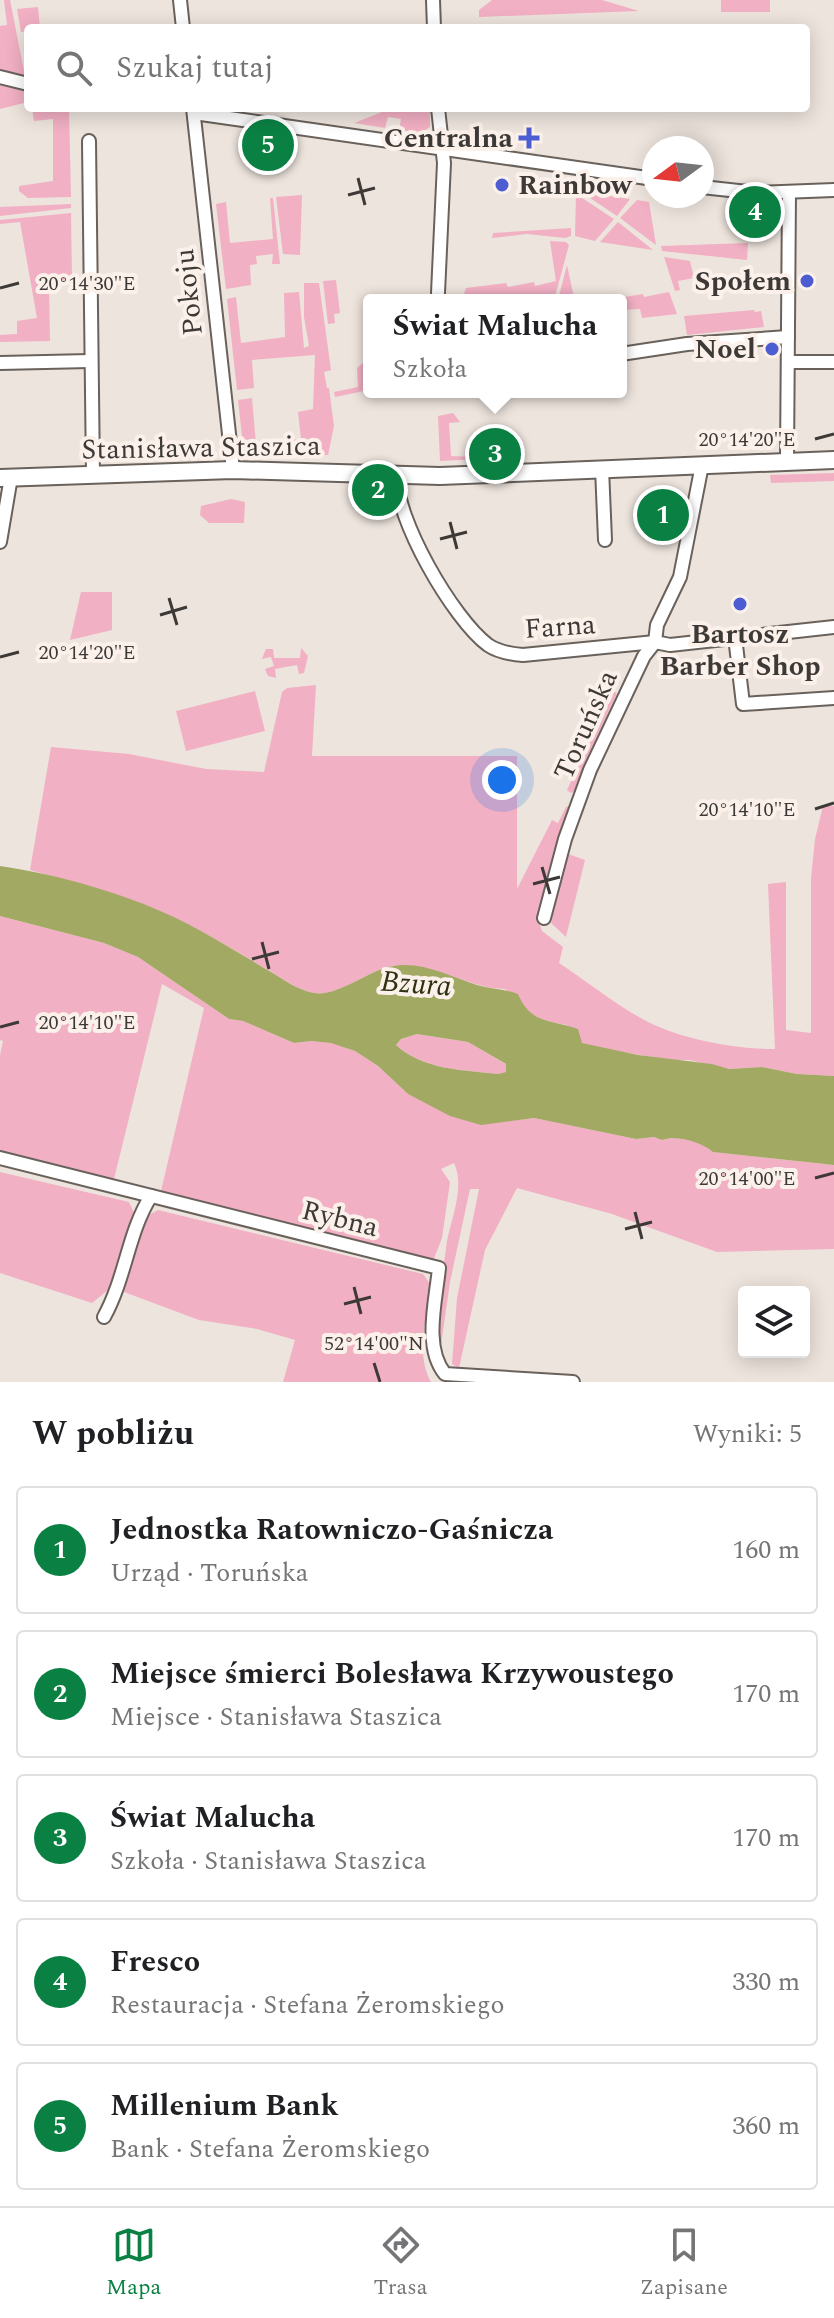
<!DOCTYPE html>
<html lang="pl">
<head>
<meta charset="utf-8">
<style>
  body { margin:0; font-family:Spectral,serif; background:#f6f6f6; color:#202124 }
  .controls { position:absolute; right:24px; bottom:24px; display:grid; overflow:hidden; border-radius:8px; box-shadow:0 4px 20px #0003 }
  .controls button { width:72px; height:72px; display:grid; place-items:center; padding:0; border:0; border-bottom:2px solid #e0e0e0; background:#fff; color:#202124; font:40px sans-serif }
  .compass { position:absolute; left:642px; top:136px; width:72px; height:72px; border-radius:50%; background:#fff; box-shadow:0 4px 20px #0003; rotate:255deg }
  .you { position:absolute; left:502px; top:780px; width:28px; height:28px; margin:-20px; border:6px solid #fff; border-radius:50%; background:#1a73e8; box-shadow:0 0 0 12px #1a73e833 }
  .badge { display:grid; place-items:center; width:52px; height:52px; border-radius:50%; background:#0b8043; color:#fff; font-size:26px; font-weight:700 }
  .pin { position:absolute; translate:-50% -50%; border:4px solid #fff; box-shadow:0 2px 8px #0006 }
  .popup { position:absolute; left:363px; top:294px; width:264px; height:104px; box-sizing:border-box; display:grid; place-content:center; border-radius:8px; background:#fff; filter:drop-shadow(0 2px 6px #0005); font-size:26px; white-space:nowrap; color:#757577 }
  .popup b { font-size:30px; color:#202124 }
  .popup::after { content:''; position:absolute; left:50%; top:100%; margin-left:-16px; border:16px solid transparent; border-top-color:#fff }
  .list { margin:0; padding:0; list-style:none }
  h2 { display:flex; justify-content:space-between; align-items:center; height:104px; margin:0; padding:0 32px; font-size:34px }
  h2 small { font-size:26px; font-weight:400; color:#757577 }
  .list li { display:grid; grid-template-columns:52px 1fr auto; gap:24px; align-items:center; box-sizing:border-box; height:128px; margin:0 16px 16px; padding:0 16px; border:2px solid #e0e0e0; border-radius:8px }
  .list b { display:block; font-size:30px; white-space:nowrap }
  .list p { margin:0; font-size:26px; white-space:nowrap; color:#757577 }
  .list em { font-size:26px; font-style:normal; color:#757577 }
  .icon { flex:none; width:44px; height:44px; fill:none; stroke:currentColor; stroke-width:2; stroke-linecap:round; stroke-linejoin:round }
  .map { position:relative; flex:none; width:834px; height:1382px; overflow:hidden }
  .search { position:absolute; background:#fff; box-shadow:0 4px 20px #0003; left:24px; right:24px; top:24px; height:88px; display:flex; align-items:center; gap:20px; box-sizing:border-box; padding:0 28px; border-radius:8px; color:#757577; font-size:30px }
  .sheet { height:824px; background:#fff }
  nav { display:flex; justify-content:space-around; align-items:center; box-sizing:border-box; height:112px; border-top:2px solid #e0e0e0; background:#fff; font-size:22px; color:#757577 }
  nav a { display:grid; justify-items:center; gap:4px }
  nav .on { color:#0b8043 }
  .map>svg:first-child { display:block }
  .green { fill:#f2b0c4 }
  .water { fill:#a2a963; fill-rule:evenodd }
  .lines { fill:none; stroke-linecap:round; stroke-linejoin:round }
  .street-casing { stroke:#69615b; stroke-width:16 }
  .secondary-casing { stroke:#69615b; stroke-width:20 }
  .street { stroke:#fff; stroke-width:12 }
  .secondary { stroke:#fff; stroke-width:16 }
  .ticks { fill:none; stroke:#3d3937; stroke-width:3 }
  .poi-dot { fill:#4c5cd1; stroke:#fbf1ea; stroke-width:3 }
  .labels { text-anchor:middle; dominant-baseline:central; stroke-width:8; stroke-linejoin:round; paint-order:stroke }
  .poi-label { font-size:28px; font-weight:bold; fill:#3d3937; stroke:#fbf1ea; text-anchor:end }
  .street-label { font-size:28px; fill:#3d3937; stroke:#fbf1ea }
  .water-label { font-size:30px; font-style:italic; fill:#2e3111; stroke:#fbf1ea }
  .ticks-label { font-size:20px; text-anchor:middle; fill:#3d3937; stroke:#fbf1ea; stroke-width:8; stroke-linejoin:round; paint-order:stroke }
</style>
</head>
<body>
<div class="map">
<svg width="834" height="1382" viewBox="0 0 834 1382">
  <rect width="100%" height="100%" fill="#ede4dd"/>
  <g class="green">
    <polygon points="4,0 10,0 26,81 0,74 0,26 7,25"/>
    <polygon points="492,0 602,0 639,11 479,17 479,10"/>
    <rect x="721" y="0" width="49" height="12"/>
    <polygon points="38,7 40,28 28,28 28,31 21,32 17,9"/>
    <polygon points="0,81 28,88 28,102 0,109"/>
    <polygon points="32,108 69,108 71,197 28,198 19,191 19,186 53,181 53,119 34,121"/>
    <polygon points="392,108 430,108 430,127 421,133 399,130 401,119 388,117 385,128 354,123"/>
    <polygon points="581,192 630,199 617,216"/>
    <polygon points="576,194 614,219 595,241 575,236"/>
    <polygon points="302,195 300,255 283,254 276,197"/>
    <polygon points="270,198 273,198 280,264 272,264 273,254 256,256 257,264 250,265 251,285 226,289 216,204 226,202 230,243 273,239"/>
    <polygon points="637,200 649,202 656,245 620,218"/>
    <polygon points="71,204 71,208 0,216 0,207"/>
    <polygon points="71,213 72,280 49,281 50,341 0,342 0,335 17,334 17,321 37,318 20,222 0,224 0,220"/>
    <polygon points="618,222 653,250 600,242"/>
    <polygon points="571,228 571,236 565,238 527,234 492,238 493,233"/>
    <polygon points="550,241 566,242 569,245 554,300 462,300 466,288 506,283 508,287 534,282 535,286 556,281"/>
    <polygon points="748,243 747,260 662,251 661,246"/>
    <polygon points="664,257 690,261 694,278 678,281 680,290 675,291"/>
    <polygon points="567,265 574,298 591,296 592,299 617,294 618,298 643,294 644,297 669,292 677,314 642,318 640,309 621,310 621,300 558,300"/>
    <polygon points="336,280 340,313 334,314 335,323 328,324 323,281"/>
    <polygon points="304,283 319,283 331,370 324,372 327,388 329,388 334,426 328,455 244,454 238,400 252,398 256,444 301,439 298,412 313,409 315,355 252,360 254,388 237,390 227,299 236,297 241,343 285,337 284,293 299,292 304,348 309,346 304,317"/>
    <polygon points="754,310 755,312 761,311 764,327 687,335 684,316"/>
    <polygon points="364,362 369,364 369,390 335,397 334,392 358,387 357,368"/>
    <polygon points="453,413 460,422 449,423 451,456 479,457 479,459 440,461 438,416"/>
    <polygon points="834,473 834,481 771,483 770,475"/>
    <polygon points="231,499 245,502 244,523 209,523 200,515 201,506"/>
    <polygon points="81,592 112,592 112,630 70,640"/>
    <polygon points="301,648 308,656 304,673 299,674 297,665 275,669 276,678 268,676 265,669 274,666 271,657 262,659 266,649 273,649 274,658 300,658"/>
    <path d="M 316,685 L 312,756 L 517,756 L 517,889 L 552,820 L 558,823 L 566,807 L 572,804 L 539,922 L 542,931 L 563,947 L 559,963 C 588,982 617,1006 648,1022 C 685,1040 735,1049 775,1049 L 768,884 L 786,882 L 786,1030 L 811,1033 L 811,878 L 815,839 L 823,806 L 834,806 L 834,1076 L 797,1074 L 762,1067 L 729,1069 L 689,1060 L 669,1060 L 598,1048 L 582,1043 L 567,1025 L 545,1021 L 525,1011 L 505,989 C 465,988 437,962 393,966 C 369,969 338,998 313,993 C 298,990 283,979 270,971 C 242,955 214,937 185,923 C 136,898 82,885 30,870 L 51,747 L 129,754 L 206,769 L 264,772 L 282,692 L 287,688 Z"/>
    <polygon points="255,691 265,731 186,751 176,711"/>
    <polygon points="613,691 617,693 588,756 577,790 571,793 567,790"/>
    <polygon points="568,854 585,860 566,937 551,923"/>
    <path d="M 0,916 L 104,943 L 138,957 L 229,1019 L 243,1021 L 294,1043 L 311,1041 L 332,1043 L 355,1051 L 378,1066 L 408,1094 L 427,1102 L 502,1122 L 534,1118 L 636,1139 L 654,1137 L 662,1140 C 678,1135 701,1142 714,1152 L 834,1165 L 834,1249 L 717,1252 L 612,1214 L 517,1188 L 485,1250 L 459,1368 L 452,1364 L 457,1298 L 479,1189 L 470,1189 L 450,1282 L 440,1352 C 436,1316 442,1278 447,1241 C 452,1217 465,1186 454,1163 L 441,1169 L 450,1182 L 442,1238 L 433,1261 L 161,1191 L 204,1008 L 162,984 L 114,1179 L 0,1152 L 0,1055 L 3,1041 L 0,1040 Z"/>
    <path d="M 417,1034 L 468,1042 L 507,1065 L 506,1072 L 498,1074 C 463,1070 423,1070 396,1045 L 401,1039 Z"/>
    <polygon points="0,1172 129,1202 135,1215 113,1286 92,1303 0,1273"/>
    <path d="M 158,1210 L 423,1274 L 431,1285 C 427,1317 415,1354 431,1382 L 283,1382 L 295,1340 L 257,1329 L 199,1320 L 124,1292 L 145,1217 Z"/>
  </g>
  <path class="water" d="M 0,866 C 58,874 134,896 186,923 C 215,938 242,955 271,972 C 283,979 299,991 314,993 C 336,997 367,972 388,967 C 419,959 449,976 477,985 C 491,989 504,989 518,994 C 531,1025 551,1019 578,1029 L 582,1043 L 638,1055 L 712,1064 L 729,1069 L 762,1067 L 797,1074 L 834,1076 L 834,1165 L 713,1152 C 701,1142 677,1135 662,1140 L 654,1137 L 636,1139 L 534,1118 L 481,1125 L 450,1116 L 408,1094 L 378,1066 L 355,1051 L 331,1043 L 311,1041 L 294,1043 L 243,1021 L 229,1019 L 138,957 L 104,943 L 0,916 ZM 417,1034 L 468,1042 L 506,1064 L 506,1072 L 498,1074 C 463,1070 423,1070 396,1045 L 401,1039 Z"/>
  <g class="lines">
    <defs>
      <g id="street">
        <polyline points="180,0 183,28"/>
        <polyline points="433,0 434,28"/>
        <polyline points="0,77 28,84"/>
        <polyline points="193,108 233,470"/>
        <polyline points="194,113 654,179"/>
        <polyline points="89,141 93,475"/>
        <polyline points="702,187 757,193 834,190"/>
        <polyline points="438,293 444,163 438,108"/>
        <polyline points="621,354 687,344 788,337"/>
        <polyline points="788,362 834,362"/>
        <polyline points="0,363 90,361"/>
        <polyline points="787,461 789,192"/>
        <polyline points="602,468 605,540"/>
        <path d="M 397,475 C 394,517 453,619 488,645 C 498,652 511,654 523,655 L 655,642 L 670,645 L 834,627"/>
        <polyline points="0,542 11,477"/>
        <polyline points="735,637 743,704 834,698"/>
        <polyline points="544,918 565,839 590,770 644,656 655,642 657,625 680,577 702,465"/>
        <path d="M 0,1158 L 439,1268 C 436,1300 423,1347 445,1374 L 573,1382"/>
        <path d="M 104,1317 C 126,1277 128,1232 151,1196"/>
      </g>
      <polyline id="secondary" points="0,478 233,470 440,476 834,460"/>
    </defs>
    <use href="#street" class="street-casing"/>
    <use href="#secondary" class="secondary-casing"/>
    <use href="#street" class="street"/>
    <use href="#secondary" class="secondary"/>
  </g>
  <path class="ticks" d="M 358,178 L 365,205M 348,195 L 375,188M 0,288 L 19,283M 815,439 L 834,434M 450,522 L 457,549M 440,539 L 467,532M 169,598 L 177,625M 160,615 L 187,607M 0,657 L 19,652M 815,809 L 834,803M 542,867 L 550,894M 533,884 L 560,877M 262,942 L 269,969M 252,959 L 279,952M 0,1027 L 19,1022M 815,1178 L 834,1173M 635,1212 L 642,1239M 625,1229 L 652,1222M 354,1287 L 361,1314M 344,1304 L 371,1297M 374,1363 L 380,1382"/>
  <g class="poi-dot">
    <path d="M525 126h8v8h8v8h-8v8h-8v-8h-8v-8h8z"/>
    <circle cx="502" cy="185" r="8"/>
    <circle cx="807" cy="281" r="8"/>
    <circle cx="772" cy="349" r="8"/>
    <circle cx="740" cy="604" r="8"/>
  </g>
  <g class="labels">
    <g class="poi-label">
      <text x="513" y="138">Centralna</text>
      <text x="518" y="185" text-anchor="start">Rainbow</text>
      <text x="791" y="281">Społem</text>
      <text x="756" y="349">Noel</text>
      <text x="740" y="634" text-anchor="middle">Bartosz<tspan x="740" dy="32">Barber Shop</tspan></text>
    </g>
    <g class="street-label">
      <text transform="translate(189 292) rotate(-96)">Pokoju</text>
      <text transform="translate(201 448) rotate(-1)">Stanisława Staszica</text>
      <text transform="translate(560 627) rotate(-4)">Farna</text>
      <text transform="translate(586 725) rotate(-66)">Toruńska</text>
      <text transform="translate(340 1219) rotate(14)">Rybna</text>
    </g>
    <g class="water-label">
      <text transform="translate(416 984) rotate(4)">Bzura</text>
    </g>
  </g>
  <g class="ticks-label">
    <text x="87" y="290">20°14'30"E</text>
    <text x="747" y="446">20°14'20"E</text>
    <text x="87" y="659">20°14'20"E</text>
    <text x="747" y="816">20°14'10"E</text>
    <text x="87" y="1029">20°14'10"E</text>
    <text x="747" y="1185">20°14'00"E</text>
    <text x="374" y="1350">52°14'00"N</text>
  </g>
</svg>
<div class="controls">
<button><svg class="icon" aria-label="layers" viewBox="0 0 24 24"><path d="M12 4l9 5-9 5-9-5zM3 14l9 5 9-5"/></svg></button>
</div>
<svg class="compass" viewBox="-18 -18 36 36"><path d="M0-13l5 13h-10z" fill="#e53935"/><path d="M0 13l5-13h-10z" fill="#757577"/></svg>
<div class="you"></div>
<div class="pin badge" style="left:663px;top:515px">1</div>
<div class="pin badge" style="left:378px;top:490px">2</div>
<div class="pin badge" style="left:495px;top:454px">3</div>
<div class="popup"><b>Świat Malucha</b>Szkoła</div>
<div class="pin badge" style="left:755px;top:212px">4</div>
<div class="pin badge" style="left:268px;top:145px">5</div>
<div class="search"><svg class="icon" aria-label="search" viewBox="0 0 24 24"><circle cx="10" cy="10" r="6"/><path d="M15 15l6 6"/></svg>Szukaj tutaj</div>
</div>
<section class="sheet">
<h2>W pobliżu<small>Wyniki: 5</small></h2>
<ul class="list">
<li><span class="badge">1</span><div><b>Jednostka Ratowniczo-Gaśnicza</b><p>Urząd · Toruńska</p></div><em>160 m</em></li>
<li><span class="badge">2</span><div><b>Miejsce śmierci Bolesława Krzywoustego</b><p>Miejsce · Stanisława Staszica</p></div><em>170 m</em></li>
<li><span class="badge">3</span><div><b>Świat Malucha</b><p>Szkoła · Stanisława Staszica</p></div><em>170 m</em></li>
<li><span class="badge">4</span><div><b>Fresco</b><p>Restauracja · Stefana Żeromskiego</p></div><em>330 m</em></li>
<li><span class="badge">5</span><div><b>Millenium Bank</b><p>Bank · Stefana Żeromskiego</p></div><em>360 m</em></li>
</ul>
</section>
<nav>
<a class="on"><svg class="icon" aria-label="map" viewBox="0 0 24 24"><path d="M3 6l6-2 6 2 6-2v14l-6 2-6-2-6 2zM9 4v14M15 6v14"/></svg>Mapa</a>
<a><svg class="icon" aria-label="directions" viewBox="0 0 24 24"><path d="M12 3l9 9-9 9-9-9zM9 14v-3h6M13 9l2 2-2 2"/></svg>Trasa</a>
<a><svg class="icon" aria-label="saved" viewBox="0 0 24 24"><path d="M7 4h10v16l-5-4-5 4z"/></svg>Zapisane</a>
</nav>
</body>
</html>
